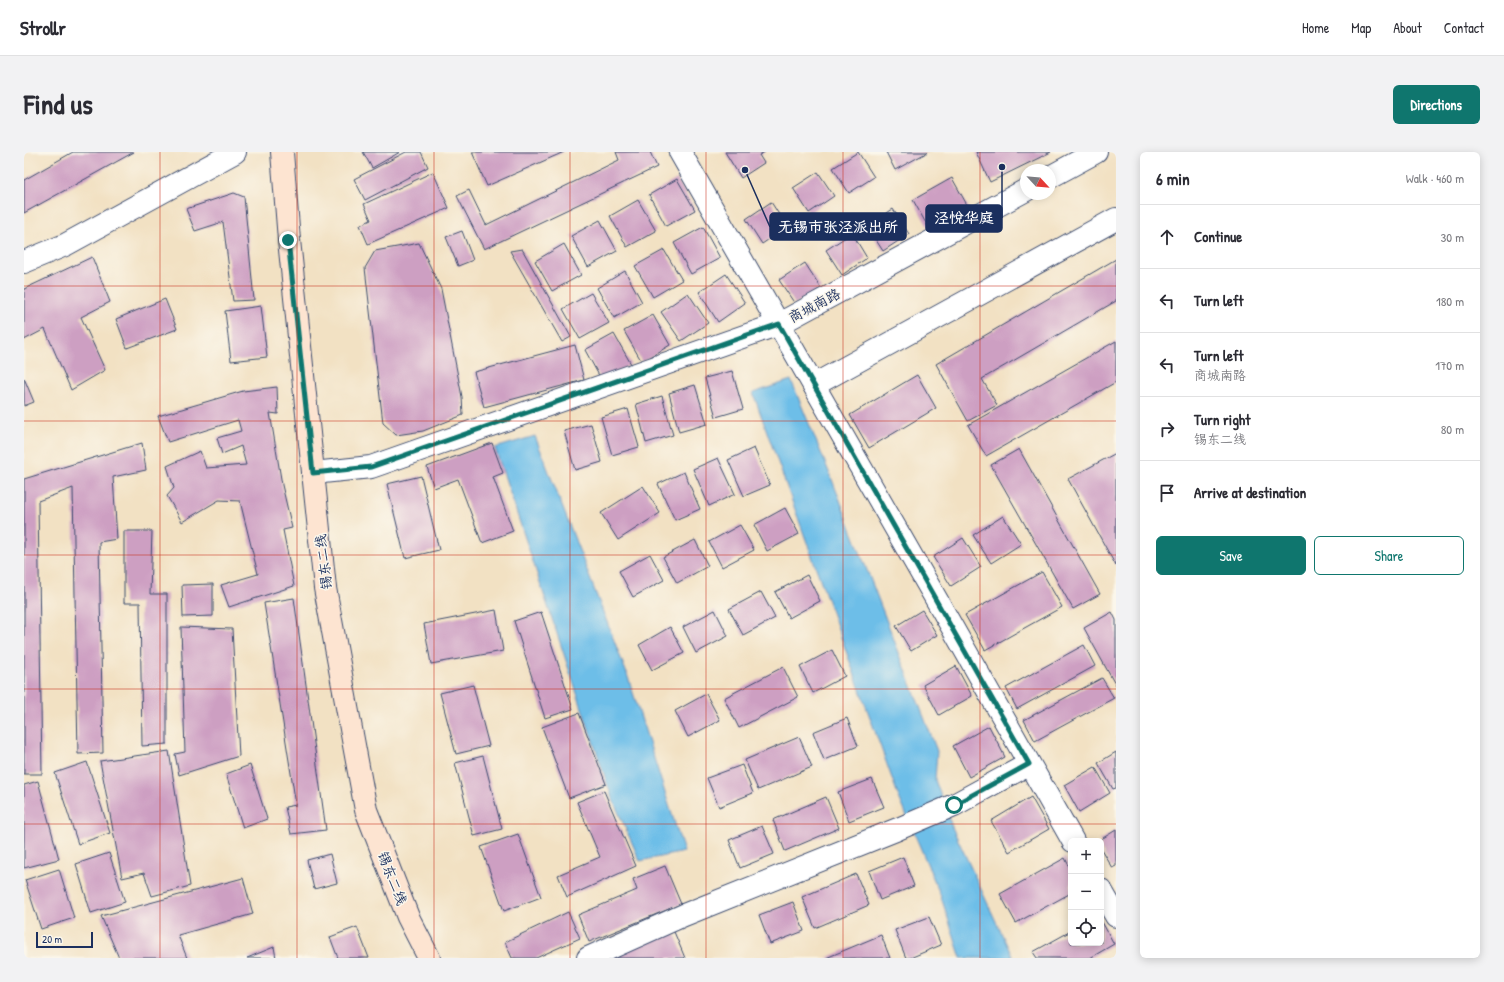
<!DOCTYPE html>
<html lang="en">
<head>
<meta charset="utf-8">
<style>
  body { margin:0; font-family:"Patrick Hand","LXGW WenKai TC",sans-serif; background:#f2f2f3; color:#2b2b33 }
  .controls { position:absolute; right:12px; bottom:12px; display:grid; overflow:hidden; border-radius:6px; box-shadow:0 2px 10px #0003 }
  .controls button { width:36px; height:36px; display:grid; place-items:center; padding:0; border:0; border-bottom:1px solid #e1e1e2; background:#fff; color:#2b2b33; font:20px sans-serif }
  .compass { position:absolute; left:996px; top:12px; width:36px; height:36px; border-radius:50%; background:#fff; box-shadow:0 2px 10px #0003; rotate:116deg }
  .scale { position:absolute; left:12px; bottom:10px; width:57px; box-sizing:border-box; padding-left:4px; border:2px solid #1b2f5e; border-top:0; font-size:11px; line-height:14px; white-space:nowrap; color:#1b2f5e; -webkit-text-stroke:3px #fbf7ec; paint-order:stroke }
  .stop { position:absolute; width:12px; height:12px; margin:-9px; border:3px solid #0f766e; border-radius:50%; background:#fff }
  .stop.end { background:#0f766e; border-color:#fff; box-shadow:0 1px 4px #0008 }
  .list { margin:0; padding:0; list-style:none }
  h2 { display:flex; justify-content:space-between; align-items:center; height:52px; margin:0; padding:0 16px; font-size:17px }
  h2 small { font-size:13px; font-weight:400; color:#7c7c81 }
  .list li { display:grid; grid-template-columns:26px 1fr auto; gap:12px; align-items:center; box-sizing:border-box; height:64px; padding:0 16px; border-top:1px solid #e1e1e2 }
  .list b { display:block; font-size:15px; white-space:nowrap }
  .list p { margin:0; font-size:13px; white-space:nowrap; color:#7c7c81 }
  .list em { font-size:13px; font-style:normal; color:#7c7c81 }
  .actions { display:flex; gap:8px; padding:12px 16px }
  .actions a { flex:1; padding:9px 0; border:1px solid #0f766e; border-radius:6px; text-align:center; font-size:14px; color:#0f766e }
  .actions .main { background:#0f766e; color:#fff }
  .icon { flex:none; width:22px; height:22px; fill:none; stroke:currentColor; stroke-width:2; stroke-linecap:round; stroke-linejoin:round }
  .map { position:relative; flex:none; width:1092px; height:806px; overflow:hidden; border-radius:6px }
  header { display:flex; align-items:center; gap:24px; box-sizing:border-box; height:56px; padding:0 20px; background:#fff; border-bottom:1px solid #e1e1e2 }
  header strong { font-size:19px }
  nav { display:flex; gap:22px; margin-inline-start:auto; font-size:14px }
  .intro { display:flex; align-items:center; justify-content:space-between; box-sizing:border-box; height:96px; padding:0 24px }
  h1 { margin:0; font-size:28px }
  .button { padding:10px 18px; border-radius:6px; background:#0f766e; color:#fff; font-size:14px; font-weight:700 }
  main { display:flex; gap:24px; padding:0 24px }
  aside { flex:1; background:#fff; border-radius:6px; box-shadow:0 2px 10px #0003 }
  .map>svg:first-child { display:block }
  .water { fill:#6dbee8; stroke:#4476a3 }
  .building { fill:#cd9fc2 }
  .lines { fill:none; stroke-linecap:round; stroke-linejoin:round }
  .minor-casing { stroke:#3b4a6d; stroke-width:24 }
  .tertiary-casing { stroke:#3b4a6d; stroke-width:24 }
  .secondary-casing { stroke:#3b4a6d; stroke-width:24 }
  .minor { stroke:#fff; stroke-width:22 }
  .tertiary { stroke:#fff; stroke-width:22 }
  .secondary { stroke:#fde4d1; stroke-width:22 }
  .route { stroke:#0f766e; stroke-width:5 }
  .grid { fill:none; stroke:#c8321e; stroke-width:1; stroke-opacity:0.55 }
  .labels { text-anchor:middle; dominant-baseline:central; stroke-width:3; stroke-linejoin:round; paint-order:stroke }
  .street-label { font-size:14px; fill:#1b2f5e; stroke:#fbf7ec }
  .leader { fill:none; stroke:#1b2f5e; stroke-width:1.5 }
  .callout-dot { fill:#1b2f5e; stroke:#fbf7ec; stroke-width:1.5 }
  .callout { fill:#1b2f5e; stroke:#1b2f5e; stroke-width:1.5 }
  .callout-label { font-size:15px; text-anchor:middle; font-weight:bold; fill:#fff }
</style>
</head>
<body>
<header>
<strong>Strollr</strong>
<nav><a>Home</a><a>Map</a><a>About</a><a>Contact</a></nav>
</header>
<div class="intro"><h1>Find us</h1><a class="button">Directions</a></div>
<main>
<div class="map">
<svg width="1092" height="806" viewBox="0 0 1092 806">
  <rect width="100%" height="100%" fill="#fbf7ec"/>
  <filter id="ink" filterUnits="userSpaceOnUse"><feTurbulence type="fractalNoise" baseFrequency=".025" numOctaves="2"/><feDisplacementMap in="SourceGraphic" scale="8" xChannelSelector="R" yChannelSelector="G"/><feConvolveMatrix kernelMatrix="1 2 1 2 8 2 1 2 1" color-interpolation-filters="sRGB"/></filter>
  <filter id="wash" filterUnits="userSpaceOnUse"><feTurbulence type="fractalNoise" baseFrequency=".012" numOctaves="4" result="noise"/><feDisplacementMap in="SourceGraphic" scale="16" xChannelSelector="R" yChannelSelector="G"/><feGaussianBlur stdDeviation="0.9" result="paint"/><feColorMatrix in="noise" values="0 0 0 0 0 0 0 0 0 0 0 0 0 0 0 0 0 1.4 0 .05"/><feComposite in="paint" operator="in"/></filter>
  <g filter="url(#wash)">
    <rect width="100%" height="100%" fill="#f2e1c3"/>
    <g class="water">
      <polygon points="767,228 807,325 913,599 911,628 928,675 989,806 937,806 916,742 874,643 729,241"/>
      <polygon points="511,284 603,522 660,700 616,709 588,646 471,296"/>
    </g>
    <g id="blocks">
      <g class="building">
        <polygon points="49,0 110,0 0,61 0,28"/>
        <polygon points="339,0 376,0 348,16"/>
        <polygon points="382,0 397,0 404,15 341,48 330,27"/>
        <polygon points="448,0 540,0 463,34"/>
        <polygon points="592,0 626,0 633,15 460,97 433,44 445,38 462,73 595,8"/>
        <polygon points="701,0 741,0 735,3 740,11 717,26"/>
        <polygon points="834,0 850,25 825,41 809,16"/>
        <polygon points="862,0 904,0 871,18"/>
        <polygon points="952,0 1027,0 966,30"/>
        <polygon points="409,20 425,56 344,92 336,73 347,68 340,52"/>
        <polygon points="794,20 810,44 785,61 769,36"/>
        <polygon points="928,26 947,60 908,82 889,48"/>
        <polygon points="653,27 671,58 642,74 625,43"/>
        <polygon points="210,41 220,45 230,148 209,149 199,70 171,79 162,57"/>
        <polygon points="614,48 632,79 603,95 586,64"/>
        <polygon points="747,50 763,75 738,92 722,67"/>
        <polygon points="869,57 885,82 859,99 843,74"/>
        <polygon points="576,68 593,99 564,115 547,84"/>
        <polygon points="679,75 696,106 667,122 650,91"/>
        <polygon points="438,79 449,108 434,114 422,85"/>
        <polygon points="828,81 843,106 818,123 802,98"/>
        <polygon points="395,91 417,137 438,245 439,263 399,279 372,283 359,271 341,116 351,99"/>
        <polygon points="540,92 557,123 528,139 511,109"/>
        <polygon points="498,97 547,185 538,190 486,99"/>
        <polygon points="640,98 658,128 629,145 611,114"/>
        <polygon points="68,105 86,150 57,165 81,218 47,238 21,177 0,188 0,137"/>
        <polygon points="1092,107 1092,149 958,227 973,253 944,269 912,212"/>
        <polygon points="781,111 797,136 771,152 755,128"/>
        <polygon points="601,119 618,150 590,166 573,136"/>
        <polygon points="702,122 721,151 694,170 675,140"/>
        <polygon points="567,141 585,171 556,187 539,157"/>
        <polygon points="664,141 684,171 657,189 637,160"/>
        <polygon points="141,147 153,177 103,196 92,167"/>
        <polygon points="237,154 243,205 207,209 201,159"/>
        <polygon points="629,163 646,193 618,210 600,179"/>
        <polygon points="590,182 607,212 578,229 561,198"/>
        <polygon points="1092,189 1092,230 962,304 944,273"/>
        <polygon points="551,193 560,228 460,255 450,220"/>
        <polygon points="708,219 719,257 692,265 681,226"/>
        <polygon points="893,223 912,256 845,296 826,263"/>
        <polygon points="0,226 10,250 0,254"/>
        <polygon points="671,233 683,272 655,280 645,241"/>
        <polygon points="253,235 254,262 246,261 258,333 268,376 259,378 270,434 205,455 197,433 234,422 216,349 195,348 158,370 143,344 150,336 143,314 176,299 182,316 222,313 217,294 198,302 193,286 217,279 214,268 144,290 134,264 219,239"/>
        <polygon points="638,244 649,283 622,291 612,252"/>
        <polygon points="604,257 615,295 588,303 577,265"/>
        <polygon points="567,272 578,310 551,318 540,279"/>
        <polygon points="118,291 122,318 89,325 93,387 75,390 79,601 54,602 49,336 14,349 18,622 0,622 0,327"/>
        <polygon points="468,291 479,321 469,325 489,379 458,391 434,327 410,336 403,315"/>
        <polygon points="730,296 746,333 720,344 704,308"/>
        <polygon points="995,297 1076,442 1049,457 967,313"/>
        <polygon points="1092,301 1092,414 1044,327"/>
        <polygon points="694,306 711,342 685,354 669,317"/>
        <polygon points="660,320 676,357 651,368 634,332"/>
        <polygon points="397,324 415,398 381,406 363,332"/>
        <polygon points="619,334 636,361 594,388 577,361"/>
        <polygon points="761,356 775,382 743,399 730,373"/>
        <polygon points="979,364 997,392 967,411 949,383"/>
        <polygon points="716,373 730,398 698,415 685,390"/>
        <polygon points="100,379 128,379 126,442 143,442 143,592 118,594 116,451 100,451"/>
        <polygon points="939,386 957,415 927,434 909,405"/>
        <polygon points="671,388 684,414 653,431 639,405"/>
        <polygon points="626,402 640,428 609,445 595,419"/>
        <polygon points="1018,420 1038,455 961,498 941,463"/>
        <polygon points="783,423 796,449 765,466 751,440"/>
        <polygon points="189,432 189,464 159,465 158,433"/>
        <polygon points="737,440 751,466 719,483 705,457"/>
        <polygon points="270,446 302,678 267,682 261,655 272,653 240,451"/>
        <polygon points="472,458 479,499 407,512 400,472"/>
        <polygon points="691,458 704,484 672,501 659,475"/>
        <polygon points="898,458 913,483 887,499 872,474"/>
        <polygon points="517,460 549,557 521,566 490,469"/>
        <polygon points="1088,460 1092,468 1092,534 1060,476"/>
        <polygon points="157,475 208,477 215,604 155,623 151,602 161,600"/>
        <polygon points="646,475 660,501 628,518 615,493"/>
        <polygon points="1060,493 1071,514 993,557 982,536"/>
        <polygon points="808,498 821,524 789,541 776,515"/>
        <polygon points="932,514 948,544 915,563 899,533"/>
        <polygon points="759,515 774,545 715,576 700,546"/>
        <polygon points="1078,526 1090,546 1011,589 1000,568"/>
        <polygon points="449,533 465,594 432,602 416,541"/>
        <polygon points="682,542 696,568 664,585 651,559"/>
        <polygon points="555,561 582,632 545,646 518,575"/>
        <polygon points="823,566 834,594 800,608 789,580"/>
        <polygon points="965,574 981,605 945,625 929,594"/>
        <polygon points="775,585 788,615 734,638 721,608"/>
        <polygon points="145,599 166,734 128,744 120,721 98,726 76,609"/>
        <polygon points="1092,600 1092,636 1089,637 1074,611"/>
        <polygon points="459,604 478,677 450,684 431,611"/>
        <polygon points="63,610 86,681 54,692 31,621"/>
        <polygon points="226,613 243,667 219,676 202,622"/>
        <polygon points="718,613 729,641 695,655 683,626"/>
        <polygon points="1071,615 1086,641 1055,660 1040,633"/>
        <polygon points="848,627 860,655 825,669 814,640"/>
        <polygon points="14,629 35,707 0,716 0,633"/>
        <polygon points="580,639 612,714 543,745 534,723 576,705 553,650"/>
        <polygon points="802,645 815,676 761,699 749,668"/>
        <polygon points="1007,645 1025,677 985,700 967,669"/>
        <polygon points="738,674 750,702 716,716 705,688"/>
        <polygon points="1092,678 1092,714 1088,716 1077,697 1077,689 1074,689"/>
        <polygon points="494,682 517,745 480,759 457,695"/>
        <polygon points="85,701 101,750 67,761 52,712"/>
        <polygon points="306,702 313,731 290,737 283,708"/>
        <polygon points="879,705 890,734 856,748 845,719"/>
        <polygon points="1041,706 1047,718 1047,741 992,771 976,742"/>
        <polygon points="641,714 657,752 565,790 554,763 613,738 609,727"/>
        <polygon points="35,717 50,766 17,777 1,728"/>
        <polygon points="832,722 845,753 791,776 778,745"/>
        <polygon points="219,726 229,762 154,783 163,806 95,806 77,764"/>
        <polygon points="769,750 780,779 746,792 735,763"/>
        <polygon points="544,760 556,786 512,806 488,806 481,790"/>
        <polygon points="905,765 917,793 886,806 882,806 871,778"/>
        <polygon points="1077,768 1090,792 1066,806 1013,806 1009,800 1047,779 1047,791 1077,791"/>
        <polygon points="333,775 345,806 314,806 306,785"/>
        <polygon points="648,775 661,806 578,806"/>
        <polygon points="857,783 866,806 802,806"/>
        <polygon points="250,795 252,806 223,806"/>
      </g>
    </g>
  </g>
  <g filter="url(#ink)">
    <use href="#blocks" fill-opacity="0" stroke="#3b4a6d" stroke-width="1"/>
    <g class="lines">
      <defs>
        <g id="minor">
          <polyline points="656,0 915,452 1049,689"/>
          <polyline points="1026,25 1072,0"/>
          <polyline points="790,233 1092,67"/>
          <polyline points="289,321 347,315 755,172 1002,38"/>
          <polyline points="1077,738 1092,764"/>
          <polyline points="564,806 660,763 874,677 930,653 1005,612"/>
        </g>
        <polyline id="tertiary" points="0,110 41,93 211,0"/>
        <polyline id="secondary" points="258,0 265,88 301,436 342,658 384,765 405,806"/>
      </defs>
      <use href="#minor" class="minor-casing"/>
      <use href="#tertiary" class="tertiary-casing"/>
      <use href="#secondary" class="secondary-casing"/>
      <use href="#minor" class="minor"/>
      <use href="#tertiary" class="tertiary"/>
      <use href="#secondary" class="secondary"/>
    </g>
  </g>
  <g class="lines" filter="url(#ink)">
    <polyline class="route" points="264,88 289,321 347,315 755,172 1005,612 930,653"/>
  </g>
  <path class="grid" d="M 136,0 L 136,806M 273,0 L 273,806M 410,0 L 410,806M 546,0 L 546,806M 682,0 L 682,806M 819,0 L 819,806M 956,0 L 956,806M 0,134 L 1092,134M 0,269 L 1092,269M 0,403 L 1092,403M 0,537 L 1092,537M 0,672 L 1092,672"/>
  <g class="labels">
    <g class="street-label">
      <text transform="translate(790 153) rotate(-28)">商城南路</text>
      <text transform="translate(299 410) rotate(-97)">锡东二线</text>
      <text transform="translate(369 726) rotate(69)">锡东二线</text>
    </g>
  </g>
  <path class="leader" d="M978 15L978 66M721 18L746 75"/>
  <g class="callout-dot">
    <circle cx="978" cy="15" r="4"/>
    <circle cx="721" cy="18" r="4"/>
  </g>
  <g class="callout">
    <rect x="902" y="53" width="76" height="27" rx="4"/>
    <rect x="746" y="61" width="136" height="27" rx="4"/>
  </g>
  <g class="callout-label">
    <text x="940" y="71">泾悦华庭</text>
    <text x="814" y="80">无锡市张泾派出所</text>
  </g>
</svg>
<div class="controls">
<button>+</button>
<button>−</button>
<button><svg class="icon" aria-label="locate" viewBox="0 0 24 24"><circle cx="12" cy="12" r="6"/><path d="M12 2v4M12 18v4M2 12h4M18 12h4"/></svg></button>
</div>
<svg class="compass" viewBox="-18 -18 36 36"><path d="M0-13l5 13h-10z" fill="#e53935"/><path d="M0 13l5-13h-10z" fill="#7c7c81"/></svg>
<div class="scale">20 m</div>
<div class="stop" style="left:930px;top:653px"></div>
<div class="stop end" style="left:264px;top:88px"></div>
</div>
<aside>
<h2>6 min<small>Walk · 460 m</small></h2>
<ul class="list">
<li><svg class="icon" aria-label="ahead" viewBox="0 0 24 24"><path d="M12 20V5M6 11l6-6 6 6"/></svg><div><b>Continue</b></div><em>30 m</em></li>
<li><svg class="icon" aria-label="left" viewBox="0 0 24 24"><path d="M17 20v-9H6M10 6l-5 5 5 5"/></svg><div><b>Turn left</b></div><em>180 m</em></li>
<li><svg class="icon" aria-label="left" viewBox="0 0 24 24"><path d="M17 20v-9H6M10 6l-5 5 5 5"/></svg><div><b>Turn left</b><p>商城南路</p></div><em>170 m</em></li>
<li><svg class="icon" aria-label="right" viewBox="0 0 24 24"><path d="M7 20v-9h11M14 6l5 5-5 5"/></svg><div><b>Turn right</b><p>锡东二线</p></div><em>80 m</em></li>
<li><svg class="icon" aria-label="arrive" viewBox="0 0 24 24"><path d="M6 21V4h12l-3 4 3 4H6"/></svg><div><b>Arrive at destination</b></div></li>
</ul>
<div class="actions"><a class="main">Save</a><a>Share</a></div>
</aside>
</main>
</body>
</html>
